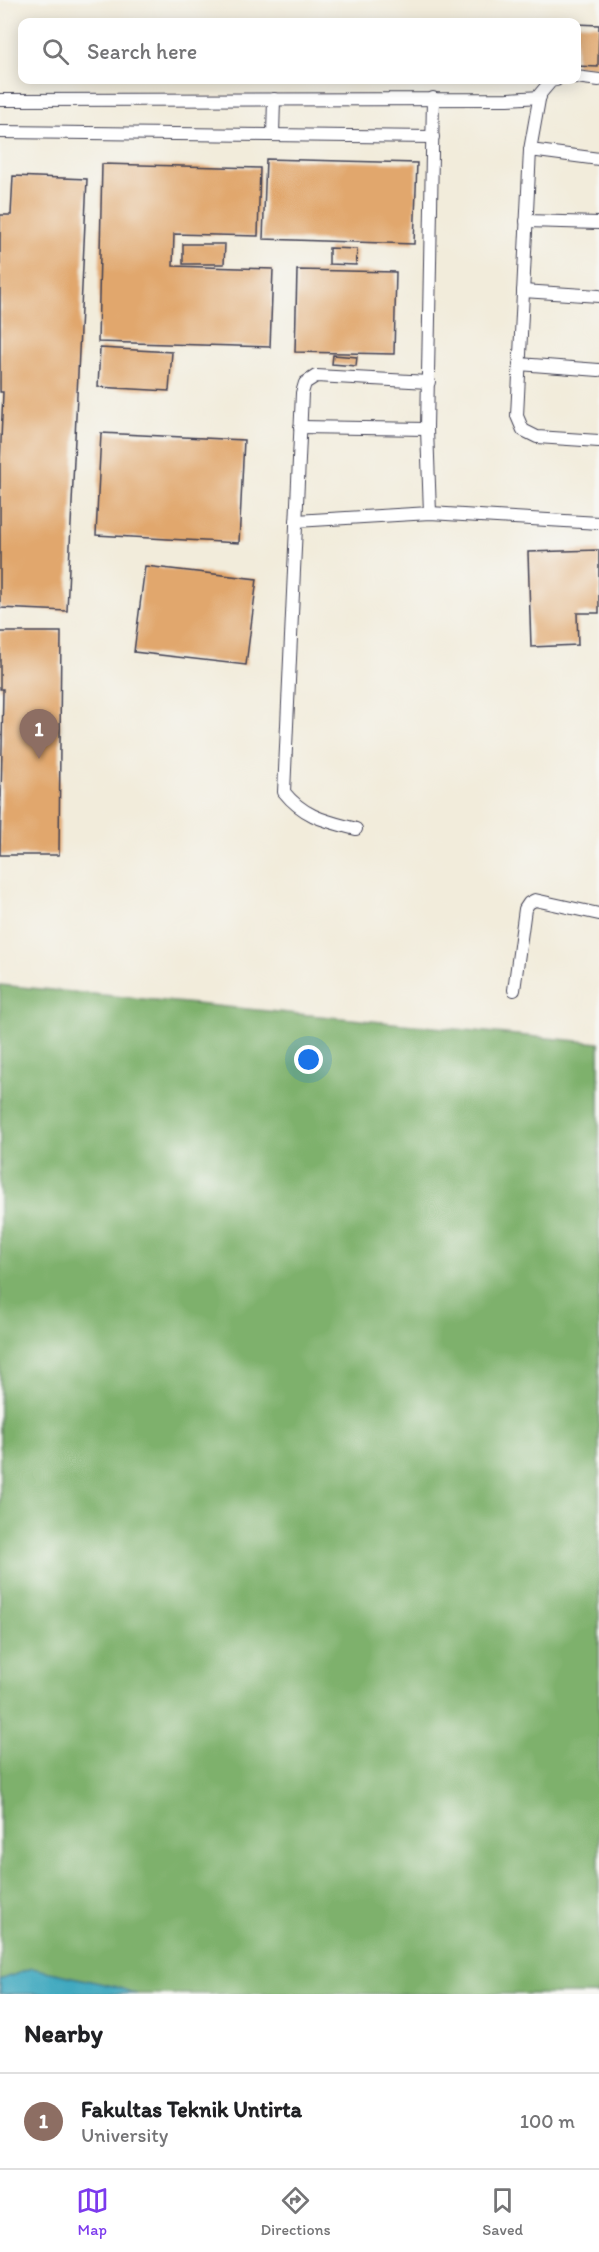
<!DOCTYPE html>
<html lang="en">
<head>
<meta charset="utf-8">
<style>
  body { margin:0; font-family:Itim,sans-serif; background:#f2f2f2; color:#202124 }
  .you { position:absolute; left:309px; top:1060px; width:21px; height:21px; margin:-15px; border:4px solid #fff; border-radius:50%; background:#1a73e8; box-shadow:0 0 0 9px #1a73e833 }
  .badge { display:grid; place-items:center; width:39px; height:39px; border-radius:50%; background:#7c3aed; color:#fff; font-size:20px; font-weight:700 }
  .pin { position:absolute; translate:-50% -50px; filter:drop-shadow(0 2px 3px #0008) }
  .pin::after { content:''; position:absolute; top:32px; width:21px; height:18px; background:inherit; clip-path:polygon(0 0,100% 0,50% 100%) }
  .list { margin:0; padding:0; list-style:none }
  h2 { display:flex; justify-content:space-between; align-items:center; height:78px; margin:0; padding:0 24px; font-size:26px }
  h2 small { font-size:20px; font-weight:400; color:#757577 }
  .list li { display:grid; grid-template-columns:39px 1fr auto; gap:18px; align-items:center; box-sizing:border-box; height:96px; padding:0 24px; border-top:2px solid #e0e0e0 }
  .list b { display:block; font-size:22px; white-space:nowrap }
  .list p { margin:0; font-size:20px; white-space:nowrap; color:#757577 }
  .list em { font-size:20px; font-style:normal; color:#757577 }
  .icon { flex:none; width:33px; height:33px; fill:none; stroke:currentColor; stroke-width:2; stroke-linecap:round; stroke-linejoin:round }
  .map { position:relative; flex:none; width:599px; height:1994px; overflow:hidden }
  .search { position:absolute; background:#fff; box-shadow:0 3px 15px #0003; left:18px; right:18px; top:18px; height:66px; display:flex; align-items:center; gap:15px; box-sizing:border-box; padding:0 21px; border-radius:12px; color:#757577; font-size:22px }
  .sheet { height:174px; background:#fff }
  nav { display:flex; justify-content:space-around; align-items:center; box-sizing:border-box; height:84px; border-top:2px solid #e0e0e0; background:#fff; font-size:16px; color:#757577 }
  nav a { display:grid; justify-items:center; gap:3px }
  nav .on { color:#7c3aed }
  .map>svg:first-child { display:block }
  .forest { fill:#7eb16c; stroke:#506a54; stroke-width:1.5 }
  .water { fill:#3fa9bf; stroke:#30667d; stroke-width:1.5 }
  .building { fill:#e1a76d }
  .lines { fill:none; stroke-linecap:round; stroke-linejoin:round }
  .service-casing { stroke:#414053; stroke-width:14 }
  .service { stroke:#fff; stroke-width:12 }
</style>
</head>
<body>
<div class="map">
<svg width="599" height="1994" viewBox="0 0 599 1994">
  <rect width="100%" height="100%" fill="#f6f6f2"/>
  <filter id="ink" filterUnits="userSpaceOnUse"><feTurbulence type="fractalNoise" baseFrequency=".0167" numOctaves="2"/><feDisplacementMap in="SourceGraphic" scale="12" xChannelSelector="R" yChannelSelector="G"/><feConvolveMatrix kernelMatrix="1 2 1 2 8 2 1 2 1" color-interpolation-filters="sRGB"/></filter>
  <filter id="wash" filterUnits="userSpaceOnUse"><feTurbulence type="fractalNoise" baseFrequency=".008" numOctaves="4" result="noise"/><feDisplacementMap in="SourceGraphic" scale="24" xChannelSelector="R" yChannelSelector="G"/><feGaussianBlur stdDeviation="1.35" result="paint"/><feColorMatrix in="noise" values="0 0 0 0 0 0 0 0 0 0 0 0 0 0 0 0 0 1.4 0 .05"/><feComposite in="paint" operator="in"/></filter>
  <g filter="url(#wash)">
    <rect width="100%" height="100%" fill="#f2ecdb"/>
    <polygon class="forest" points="0,985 599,1043 599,1994 0,1994"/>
    <polygon class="water" points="32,1968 113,1986 137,1994 0,1994 0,1980"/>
    <g id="blocks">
      <g class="building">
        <polygon points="576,24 599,25 598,67 576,66"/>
        <polygon points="266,159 417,163 414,244 263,239"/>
        <polygon points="102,164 260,168 258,236 174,234 173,266 273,269 270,347 98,342"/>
        <polygon points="13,176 87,179 67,611 0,608 0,464 3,392 0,392 0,215 11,215"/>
        <polygon points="183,244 225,244 224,264 183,264"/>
        <polygon points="329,248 357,249 356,265 329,264"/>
        <polygon points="297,270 396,272 394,354 295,352"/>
        <polygon points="100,348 172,352 169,391 98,387"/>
        <polygon points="333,355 357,357 356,366 332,364"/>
        <polygon points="101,433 244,440 239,543 96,535"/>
        <polygon points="599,550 599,613 577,613 578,645 531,647 528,552"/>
        <polygon points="145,566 257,579 246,665 134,652"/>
        <polygon points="0,632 61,632 59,855 0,855 3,689 0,689"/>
      </g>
    </g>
  </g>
  <g filter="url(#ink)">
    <use href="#blocks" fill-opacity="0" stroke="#414053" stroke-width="1.5"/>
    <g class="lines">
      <defs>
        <g id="service">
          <polyline points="576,77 599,80"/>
          <polyline points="556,80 551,81 540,94 530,150 517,416 523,430 537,437 599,441"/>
          <polyline points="0,100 508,99 540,97"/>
          <polyline points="0,132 433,137"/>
          <polyline points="273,135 274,99"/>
          <polyline points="530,150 599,159"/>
          <polyline points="526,221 599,223"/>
          <polyline points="523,291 599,296"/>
          <polyline points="519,364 599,370"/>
          <polyline points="300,427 427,429"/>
          <polyline points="430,513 427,429 433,98"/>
          <polyline points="296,521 430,513 599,523"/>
          <path d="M 356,829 C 326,821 304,817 284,792 L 302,393 L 305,383 L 316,376 L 429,382"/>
          <polyline points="514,990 525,909 529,903 535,900 599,914"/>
        </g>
      </defs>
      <use href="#service" class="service-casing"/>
      <use href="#service" class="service"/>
    </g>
  </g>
</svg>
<div class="you"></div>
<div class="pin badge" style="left:39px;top:759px;background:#8d6e63">1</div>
<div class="search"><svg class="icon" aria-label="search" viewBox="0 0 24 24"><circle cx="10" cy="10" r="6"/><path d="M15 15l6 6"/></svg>Search here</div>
</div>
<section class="sheet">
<h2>Nearby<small></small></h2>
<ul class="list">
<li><span class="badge" style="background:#8d6e63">1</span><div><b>Fakultas Teknik Untirta</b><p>University</p></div><em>100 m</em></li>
</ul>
</section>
<nav>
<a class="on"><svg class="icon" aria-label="map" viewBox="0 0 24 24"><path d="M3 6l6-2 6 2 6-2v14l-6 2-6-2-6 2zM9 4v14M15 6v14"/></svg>Map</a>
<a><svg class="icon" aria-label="directions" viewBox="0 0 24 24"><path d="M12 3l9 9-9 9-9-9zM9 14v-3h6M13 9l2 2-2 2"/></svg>Directions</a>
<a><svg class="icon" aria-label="saved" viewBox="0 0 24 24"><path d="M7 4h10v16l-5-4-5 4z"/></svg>Saved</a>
</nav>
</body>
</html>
